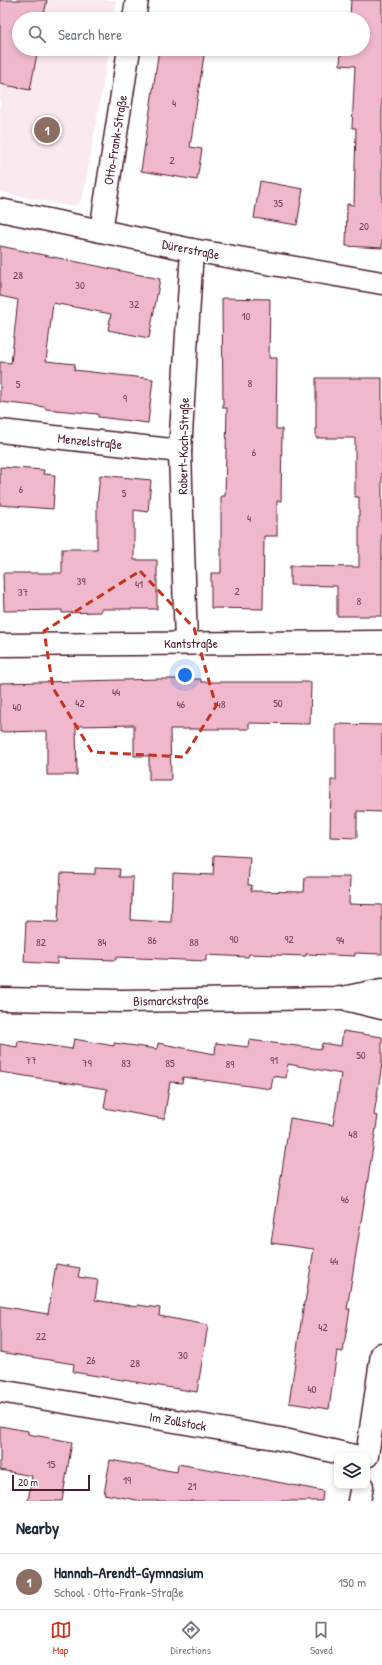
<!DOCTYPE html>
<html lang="en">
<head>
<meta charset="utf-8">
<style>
  body { margin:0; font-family:"Patrick Hand",sans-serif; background:#f6f6f7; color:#1f2937 }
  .controls { position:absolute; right:12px; bottom:12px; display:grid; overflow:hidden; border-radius:8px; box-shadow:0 2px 6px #0003 }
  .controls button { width:36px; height:36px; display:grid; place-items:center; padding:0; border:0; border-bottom:1px solid #e0e1e3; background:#fff; color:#1f2937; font:20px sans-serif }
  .scale { position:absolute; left:12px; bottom:10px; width:78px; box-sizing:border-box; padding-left:4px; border:2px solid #4a1f2b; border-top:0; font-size:11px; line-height:14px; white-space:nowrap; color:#4a1f2b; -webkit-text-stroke:3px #fff; paint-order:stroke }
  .you { position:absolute; left:185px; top:675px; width:14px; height:14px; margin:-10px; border:3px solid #fff; border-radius:50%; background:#1a73e8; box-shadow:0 0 0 6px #1a73e833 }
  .badge { display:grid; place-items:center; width:26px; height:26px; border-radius:50%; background:#c8321e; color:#fff; font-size:13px; font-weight:700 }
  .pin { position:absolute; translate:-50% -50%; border:2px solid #fff; box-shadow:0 1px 4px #0006 }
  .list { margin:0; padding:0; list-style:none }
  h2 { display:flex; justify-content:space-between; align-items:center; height:52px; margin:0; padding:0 16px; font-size:17px }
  h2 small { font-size:13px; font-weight:400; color:#747a83 }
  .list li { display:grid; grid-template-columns:26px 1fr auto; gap:12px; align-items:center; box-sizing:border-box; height:56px; padding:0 16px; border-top:1px solid #e0e1e3 }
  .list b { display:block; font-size:15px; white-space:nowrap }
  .list p { margin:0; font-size:13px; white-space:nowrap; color:#747a83 }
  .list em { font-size:13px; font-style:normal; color:#747a83 }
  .icon { flex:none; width:22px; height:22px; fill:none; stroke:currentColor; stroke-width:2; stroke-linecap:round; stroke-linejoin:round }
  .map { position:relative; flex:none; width:382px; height:1501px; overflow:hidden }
  .search { position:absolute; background:#fff; box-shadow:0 2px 6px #0003; left:12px; right:12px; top:12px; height:44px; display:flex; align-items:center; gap:10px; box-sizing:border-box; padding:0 14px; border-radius:22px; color:#747a83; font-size:15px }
  .sheet { height:108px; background:#fff }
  nav { display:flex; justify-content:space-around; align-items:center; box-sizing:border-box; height:56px; border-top:1px solid #e0e1e3; background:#fff; font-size:11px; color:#747a83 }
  nav a { display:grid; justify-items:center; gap:2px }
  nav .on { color:#c8321e }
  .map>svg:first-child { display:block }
  .built { fill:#faeaf0 }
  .building { fill:#f0b8cd; stroke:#4a1f2b }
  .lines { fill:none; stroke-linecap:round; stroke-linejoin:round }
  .minor-casing { stroke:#4a1f2b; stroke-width:25 }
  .minor { stroke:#fff; stroke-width:22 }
  .marked { fill:none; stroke:#c8321e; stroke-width:3; stroke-dasharray:8 5; stroke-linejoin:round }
  .labels { text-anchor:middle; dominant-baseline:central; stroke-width:4; stroke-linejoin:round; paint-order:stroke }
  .number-label { font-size:11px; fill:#744554 }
  .street-label { font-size:13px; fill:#4a1f2b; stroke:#fff }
</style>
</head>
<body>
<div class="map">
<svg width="382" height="1501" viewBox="0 0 382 1501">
  <rect width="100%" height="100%" fill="#fff"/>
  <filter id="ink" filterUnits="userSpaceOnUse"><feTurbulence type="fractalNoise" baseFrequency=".025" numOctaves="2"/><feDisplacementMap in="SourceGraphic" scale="8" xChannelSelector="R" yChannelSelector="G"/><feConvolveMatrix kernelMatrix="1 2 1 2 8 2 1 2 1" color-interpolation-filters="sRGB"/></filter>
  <g filter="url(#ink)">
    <polygon class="built" points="0,0 116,0 113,19 19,19 19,49 109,49 83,197 78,204 69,206 0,192"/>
    <g class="building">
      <polygon points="0,0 47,0 43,19 19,19 19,49 38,49 30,90 0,84"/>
      <polygon points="351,0 382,0 382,248 346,246 347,204 354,205 356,128 352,128 355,66 340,65 341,49 363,49 363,19 342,19 342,17 350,17"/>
      <polygon points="159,49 205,49 190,147 202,149 197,180 141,171"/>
      <polygon points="260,181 303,189 297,225 254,218"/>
      <polygon points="0,246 160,279 149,338 108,330 111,314 53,303 46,361 75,364 74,370 153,379 148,423 98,417 98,414 45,409 45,407 0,402 0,362 11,363 18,300 0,296"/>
      <polygon points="222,298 270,299 269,358 277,358 276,429 282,429 281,501 277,501 277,536 264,536 263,609 211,608 211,573 221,573 221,496 225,496 227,408 223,408"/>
      <polygon points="316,378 382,378 382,616 337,616 337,586 290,585 290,566 359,567 359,497 355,497 355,438 316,438"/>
      <polygon points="0,467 44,470 43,474 55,475 53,509 0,505"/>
      <polygon points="100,475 151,480 148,512 134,510 134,560 157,560 157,609 101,609 101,612 62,613 62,610 4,611 3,573 62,573 62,549 97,549 97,504"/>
      <polygon points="161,679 201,679 201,682 311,682 310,724 249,723 249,729 170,729 171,780 149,780 149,756 134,756 134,725 76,726 77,775 47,775 47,731 0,732 0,683"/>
      <polygon points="336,724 382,725 382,812 357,811 357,838 330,837 331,780 336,780"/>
      <polygon points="214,855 250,857 248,885 252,885 251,891 304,892 305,877 350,877 349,904 382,905 382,954 355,953 355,956 306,954 306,956 249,954 248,957 206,955 206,961 116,957 116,960 57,958 57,964 24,962 26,921 58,922 61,873 95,874 95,868 120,869 119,877 133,877 131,920 171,922 173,873 213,875"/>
      <polygon points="343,1031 382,1037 382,1064 374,1115 378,1116 347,1309 350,1309 343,1352 337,1351 329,1409 289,1403 304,1302 305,1302 314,1249 271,1243 290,1118 333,1125 341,1074 288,1064 286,1078 273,1076 271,1089 183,1077 182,1083 170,1082 164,1119 104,1108 107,1089 0,1072 0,1044 17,1047 18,1041 72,1049 74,1039 114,1046 114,1043 157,1049 158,1043 215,1054 216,1043 248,1047 249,1040 321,1049 322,1043 341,1046"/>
      <polygon points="56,1264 80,1268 78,1277 98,1280 95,1300 137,1307 137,1305 160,1308 159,1316 208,1325 197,1392 73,1372 74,1364 0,1352 0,1306 48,1314"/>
      <polygon points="0,1426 28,1431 28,1434 72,1442 62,1501 28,1501 32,1476 0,1470"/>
      <polygon points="110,1460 177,1472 178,1464 236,1474 323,1491 322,1501 142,1501 104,1494"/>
    </g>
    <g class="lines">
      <defs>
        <g id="minor">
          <polyline points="134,19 137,0"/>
          <polyline points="0,210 192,250 382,283"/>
          <polyline points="101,231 129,49"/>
          <polyline points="0,431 180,451"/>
          <polyline points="186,643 180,451 192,250"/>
          <polyline points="0,645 382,642"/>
          <polyline points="0,999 121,1001 342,998 382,990"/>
          <polyline points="349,1000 382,1008"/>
          <polyline points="0,1391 280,1439 354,1456"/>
          <polyline points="367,1456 382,1354"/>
          <polyline points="359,1501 362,1486"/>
        </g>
      </defs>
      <use href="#minor" class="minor-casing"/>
      <use href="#minor" class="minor"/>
    </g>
  </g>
  <path class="marked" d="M 140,571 L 194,628 L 216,706 L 184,757 L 92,752 L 53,688 L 44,631 Z"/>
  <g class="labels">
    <g class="number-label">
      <text x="174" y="103">4</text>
      <text x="172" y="160">2</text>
      <text x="278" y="203">35</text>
      <text x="364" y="226">20</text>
      <text x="18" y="275">28</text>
      <text x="80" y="285">30</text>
      <text x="134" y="304">32</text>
      <text x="246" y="316">10</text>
      <text x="250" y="383">8</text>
      <text x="18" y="384">5</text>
      <text x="125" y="398">9</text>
      <text x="254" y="452">6</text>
      <text x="21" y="489">6</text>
      <text x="124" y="493">5</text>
      <text x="249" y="518">4</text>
      <text x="81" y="581">39</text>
      <text x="139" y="584">41</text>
      <text x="237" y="591">2</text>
      <text x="23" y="592">37</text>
      <text x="359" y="601">8</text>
      <text x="116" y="692">44</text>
      <text x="80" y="703">42</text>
      <text x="278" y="703">50</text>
      <text x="181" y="704">46</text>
      <text x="221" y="704">48</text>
      <text x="17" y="707">40</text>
      <text x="234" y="939">90</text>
      <text x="289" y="939">92</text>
      <text x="152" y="940">86</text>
      <text x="340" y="940">94</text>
      <text x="41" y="942">82</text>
      <text x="102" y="942">84</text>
      <text x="194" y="942">88</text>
      <text x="361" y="1055">50</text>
      <text x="31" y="1060">77</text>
      <text x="274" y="1060">91</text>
      <text x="87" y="1063">79</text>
      <text x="126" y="1063">83</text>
      <text x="170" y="1063">85</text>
      <text x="230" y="1064">89</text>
      <text x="353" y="1134">48</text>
      <text x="345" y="1199">46</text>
      <text x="334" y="1261">44</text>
      <text x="323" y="1327">42</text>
      <text x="41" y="1336">22</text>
      <text x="183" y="1355">30</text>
      <text x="91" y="1360">26</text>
      <text x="135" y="1363">28</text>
      <text x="312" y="1389">40</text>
      <text x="51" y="1464">15</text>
      <text x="127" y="1480">19</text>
      <text x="192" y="1486">21</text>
    </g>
    <g class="street-label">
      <text transform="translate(115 140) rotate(-81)">Otto-Frank-Straße</text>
      <text transform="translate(191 249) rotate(11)">Dürerstraße</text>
      <text transform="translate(90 441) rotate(6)">Menzelstraße</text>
      <text transform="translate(183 446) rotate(-89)">Robert-Koch-Straße</text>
      <text x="191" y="643">Kantstraße</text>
      <text transform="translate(171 1000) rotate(-1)">Bismarckstraße</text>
      <text transform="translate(178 1421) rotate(10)">Im Zollstock</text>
    </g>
  </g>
</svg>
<div class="controls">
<button><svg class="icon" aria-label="layers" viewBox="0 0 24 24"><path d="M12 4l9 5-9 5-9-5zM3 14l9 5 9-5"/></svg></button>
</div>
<div class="scale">20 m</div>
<div class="you"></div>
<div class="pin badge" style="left:47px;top:130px;background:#8d6e63">1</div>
<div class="search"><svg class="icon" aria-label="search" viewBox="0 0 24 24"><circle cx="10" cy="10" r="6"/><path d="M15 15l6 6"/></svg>Search here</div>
</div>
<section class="sheet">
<h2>Nearby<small></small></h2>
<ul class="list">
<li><span class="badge" style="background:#8d6e63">1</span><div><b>Hannah-Arendt-Gymnasium</b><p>School · Otto-Frank-Straße</p></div><em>150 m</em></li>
</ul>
</section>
<nav>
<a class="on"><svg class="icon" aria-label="map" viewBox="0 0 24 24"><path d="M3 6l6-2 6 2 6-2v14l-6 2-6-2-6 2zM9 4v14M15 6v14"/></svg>Map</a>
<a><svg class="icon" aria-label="directions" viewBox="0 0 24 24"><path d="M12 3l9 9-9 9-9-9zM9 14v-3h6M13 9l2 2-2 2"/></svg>Directions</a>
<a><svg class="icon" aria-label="saved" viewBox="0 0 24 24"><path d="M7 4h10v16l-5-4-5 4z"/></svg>Saved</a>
</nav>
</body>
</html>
